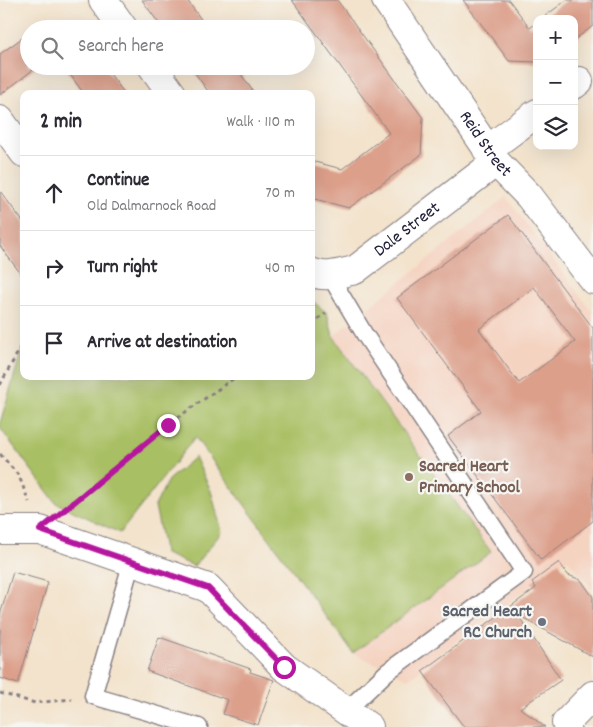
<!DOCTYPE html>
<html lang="en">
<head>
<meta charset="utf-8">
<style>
  body { margin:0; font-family:Dekko,sans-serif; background:#f2f2f3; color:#2b2b33 }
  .controls { position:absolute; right:15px; top:15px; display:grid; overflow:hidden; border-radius:10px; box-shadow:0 5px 20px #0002 }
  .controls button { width:45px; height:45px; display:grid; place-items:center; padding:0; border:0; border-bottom:1px solid #e1e1e2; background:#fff; color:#2b2b33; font:25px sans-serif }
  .stop { position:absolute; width:15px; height:15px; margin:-11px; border:4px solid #b5179e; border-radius:50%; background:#fff }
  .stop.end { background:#b5179e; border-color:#fff; box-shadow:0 1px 5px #0008 }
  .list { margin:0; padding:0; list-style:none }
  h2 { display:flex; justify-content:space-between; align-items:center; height:65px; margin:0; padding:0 20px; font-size:21px }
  h2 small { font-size:16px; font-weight:400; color:#7c7c81 }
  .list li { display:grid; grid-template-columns:32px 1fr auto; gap:15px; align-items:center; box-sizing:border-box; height:75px; padding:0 20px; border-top:1px solid #e1e1e2 }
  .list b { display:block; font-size:19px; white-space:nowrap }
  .list p { margin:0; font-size:16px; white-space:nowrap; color:#7c7c81 }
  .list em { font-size:16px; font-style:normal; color:#7c7c81 }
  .icon { flex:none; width:28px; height:28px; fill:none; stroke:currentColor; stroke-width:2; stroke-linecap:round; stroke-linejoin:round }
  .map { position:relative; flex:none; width:593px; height:727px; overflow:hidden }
  .search { position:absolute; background:#fff; box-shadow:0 5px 20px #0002; left:20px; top:20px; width:295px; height:55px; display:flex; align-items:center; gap:12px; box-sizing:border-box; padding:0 18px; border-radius:28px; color:#7c7c81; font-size:19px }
  .panel { position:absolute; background:#fff; box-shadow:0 5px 20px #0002; left:20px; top:90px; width:295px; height:290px; border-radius:10px }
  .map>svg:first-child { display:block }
  .built { fill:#f5d3c1 }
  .green { fill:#a9bf63; stroke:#66704f }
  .building { fill:#dc9f8a; fill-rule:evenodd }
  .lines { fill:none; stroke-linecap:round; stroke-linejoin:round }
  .service-casing { stroke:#8a8284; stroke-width:19 }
  .minor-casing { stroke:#8a8284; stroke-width:30 }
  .path { stroke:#8a8284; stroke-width:3; stroke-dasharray:4 4; stroke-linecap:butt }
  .service { stroke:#fff; stroke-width:16 }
  .minor { stroke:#fff; stroke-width:28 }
  .route { stroke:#b5179e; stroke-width:6 }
  .education-dot { fill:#8d6e63; stroke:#f6f6f2; stroke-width:2 }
  .worship-dot { fill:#6b7280; stroke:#f6f6f2; stroke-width:2 }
  .labels { text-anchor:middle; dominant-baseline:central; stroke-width:4.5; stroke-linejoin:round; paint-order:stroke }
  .street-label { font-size:18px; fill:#22223b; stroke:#f6f6f2 }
  .education-label { font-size:18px; font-weight:bold; fill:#785e54; stroke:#f6f6f2; text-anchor:start }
  .worship-label { font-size:18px; font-weight:bold; fill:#5b616d; stroke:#f6f6f2; text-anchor:end }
</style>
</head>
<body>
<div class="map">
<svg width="593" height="727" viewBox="0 0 593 727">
  <rect width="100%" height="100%" fill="#f6f6f2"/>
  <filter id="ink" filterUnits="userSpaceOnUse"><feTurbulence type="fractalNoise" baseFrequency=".02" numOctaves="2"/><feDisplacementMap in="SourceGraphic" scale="10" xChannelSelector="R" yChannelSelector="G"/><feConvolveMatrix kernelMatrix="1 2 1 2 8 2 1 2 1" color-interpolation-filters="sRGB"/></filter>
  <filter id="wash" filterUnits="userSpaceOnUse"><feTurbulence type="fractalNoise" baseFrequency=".0096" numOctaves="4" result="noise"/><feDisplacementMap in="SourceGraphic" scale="20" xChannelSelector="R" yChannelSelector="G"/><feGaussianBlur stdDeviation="1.12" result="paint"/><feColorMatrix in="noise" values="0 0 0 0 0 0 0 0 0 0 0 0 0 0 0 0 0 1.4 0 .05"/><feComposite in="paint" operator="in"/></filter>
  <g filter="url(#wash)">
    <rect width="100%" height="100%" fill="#f3e3cc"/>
    <polygon class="built" points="506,197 593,313 593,590 567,559 408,679 353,653 195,436 311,376 311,351 333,336"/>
    <g class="green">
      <polygon points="311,300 327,313 333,336 491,552 353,653 195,437 120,533 56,503 0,428 0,423 24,343 24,376 311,376"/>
      <polygon points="195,457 211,491 222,532 194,566 165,554 155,506 168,480"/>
    </g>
    <g id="blocks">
      <g class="building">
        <polygon points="142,0 187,0 208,29 163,29"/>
        <polygon points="292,0 337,0 423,118 421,155 349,208 311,198 311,161 342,169 389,133"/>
        <polygon points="463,0 509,0 530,28 537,22 537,62 509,61"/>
        <polygon points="567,0 593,0 593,26 574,40 574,19 541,19"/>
        <polygon points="45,21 77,28 77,29 34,29"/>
        <polygon points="29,33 29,66 38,66 0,95 0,54"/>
        <polygon points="64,66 104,66 125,94 84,94"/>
        <polygon points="190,66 235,66 255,94 210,94"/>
        <polygon points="0,191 24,223 24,278 0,246"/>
        <path d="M 508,215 L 593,328 L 593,521 L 541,560 L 448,436 L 481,411 L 397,298 ZM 534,287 L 575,342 L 519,383 L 479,329 Z"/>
        <polygon points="559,562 568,575 581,580 593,597 593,657 518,615 561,680 520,708 545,727 464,727 422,671 536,588 532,582"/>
        <polygon points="13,572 48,582 18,684 0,678 0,615"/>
        <polygon points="159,637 251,669 250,672 274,680 258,725 223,714 228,700 147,671"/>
      </g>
    </g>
  </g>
  <g filter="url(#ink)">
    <use href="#blocks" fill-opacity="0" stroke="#8a8284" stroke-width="1"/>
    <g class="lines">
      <defs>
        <g id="service">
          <polyline points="330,276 365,335 524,572 387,672 346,711"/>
          <polyline points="132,561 93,696 199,727"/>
        </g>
        <g id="minor">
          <polyline points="103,0 124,29"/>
          <path id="s1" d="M 386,0 L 496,162 L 529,196 L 593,280"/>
          <polyline points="152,66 172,94"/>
          <polyline points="574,85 579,81"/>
          <polyline points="0,120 24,153"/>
          <polyline points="487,150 537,113"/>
          <path id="s2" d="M 311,272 C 325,279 341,273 355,270 L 496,162"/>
          <polyline points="0,530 40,530 208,588 284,667 369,727"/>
          <polyline points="566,723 593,695"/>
        </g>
      </defs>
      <use href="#service" class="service-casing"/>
      <use href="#minor" class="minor-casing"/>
      <g class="path">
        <polyline points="311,324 326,313"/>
        <polyline points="0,385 24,341"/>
        <polyline points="0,454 19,476 29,502"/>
        <polyline points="66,509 167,425 237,376"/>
        <polyline points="0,693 35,703 72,699"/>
      </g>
      <use href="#service" class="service"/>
      <use href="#minor" class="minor"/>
    </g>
  </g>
  <g class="lines" filter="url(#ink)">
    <polyline class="route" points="168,425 40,530 208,588 284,667"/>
  </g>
  <circle class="education-dot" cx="409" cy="477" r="5"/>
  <circle class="worship-dot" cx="542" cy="622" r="5"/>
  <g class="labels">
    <g class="street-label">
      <text stroke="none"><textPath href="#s1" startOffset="175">Reid Street</textPath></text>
      <text stroke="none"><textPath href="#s2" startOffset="111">Dale Street</textPath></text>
    </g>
    <g class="education-label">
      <text x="419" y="467">Sacred Heart<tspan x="419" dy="21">Primary School</tspan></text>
    </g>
    <g class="worship-label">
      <text x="532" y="612">Sacred Heart<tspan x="532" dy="21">RC Church</tspan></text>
    </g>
  </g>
</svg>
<div class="controls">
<button>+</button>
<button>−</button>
<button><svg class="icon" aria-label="layers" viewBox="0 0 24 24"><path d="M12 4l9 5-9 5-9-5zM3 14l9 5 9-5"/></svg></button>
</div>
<div class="stop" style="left:284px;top:667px"></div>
<div class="stop end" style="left:168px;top:425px"></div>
<div class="search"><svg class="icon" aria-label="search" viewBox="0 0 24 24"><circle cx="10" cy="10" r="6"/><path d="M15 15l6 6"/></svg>Search here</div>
<section class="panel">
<h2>2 min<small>Walk · 110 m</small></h2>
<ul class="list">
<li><svg class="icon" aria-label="ahead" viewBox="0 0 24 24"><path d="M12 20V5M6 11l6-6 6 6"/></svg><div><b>Continue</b><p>Old Dalmarnock Road</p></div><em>70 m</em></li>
<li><svg class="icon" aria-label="right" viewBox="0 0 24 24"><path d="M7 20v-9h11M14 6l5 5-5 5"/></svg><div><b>Turn right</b></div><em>40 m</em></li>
<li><svg class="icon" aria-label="arrive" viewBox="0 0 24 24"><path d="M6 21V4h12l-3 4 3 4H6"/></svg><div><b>Arrive at destination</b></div></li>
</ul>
</section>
</div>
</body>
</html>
